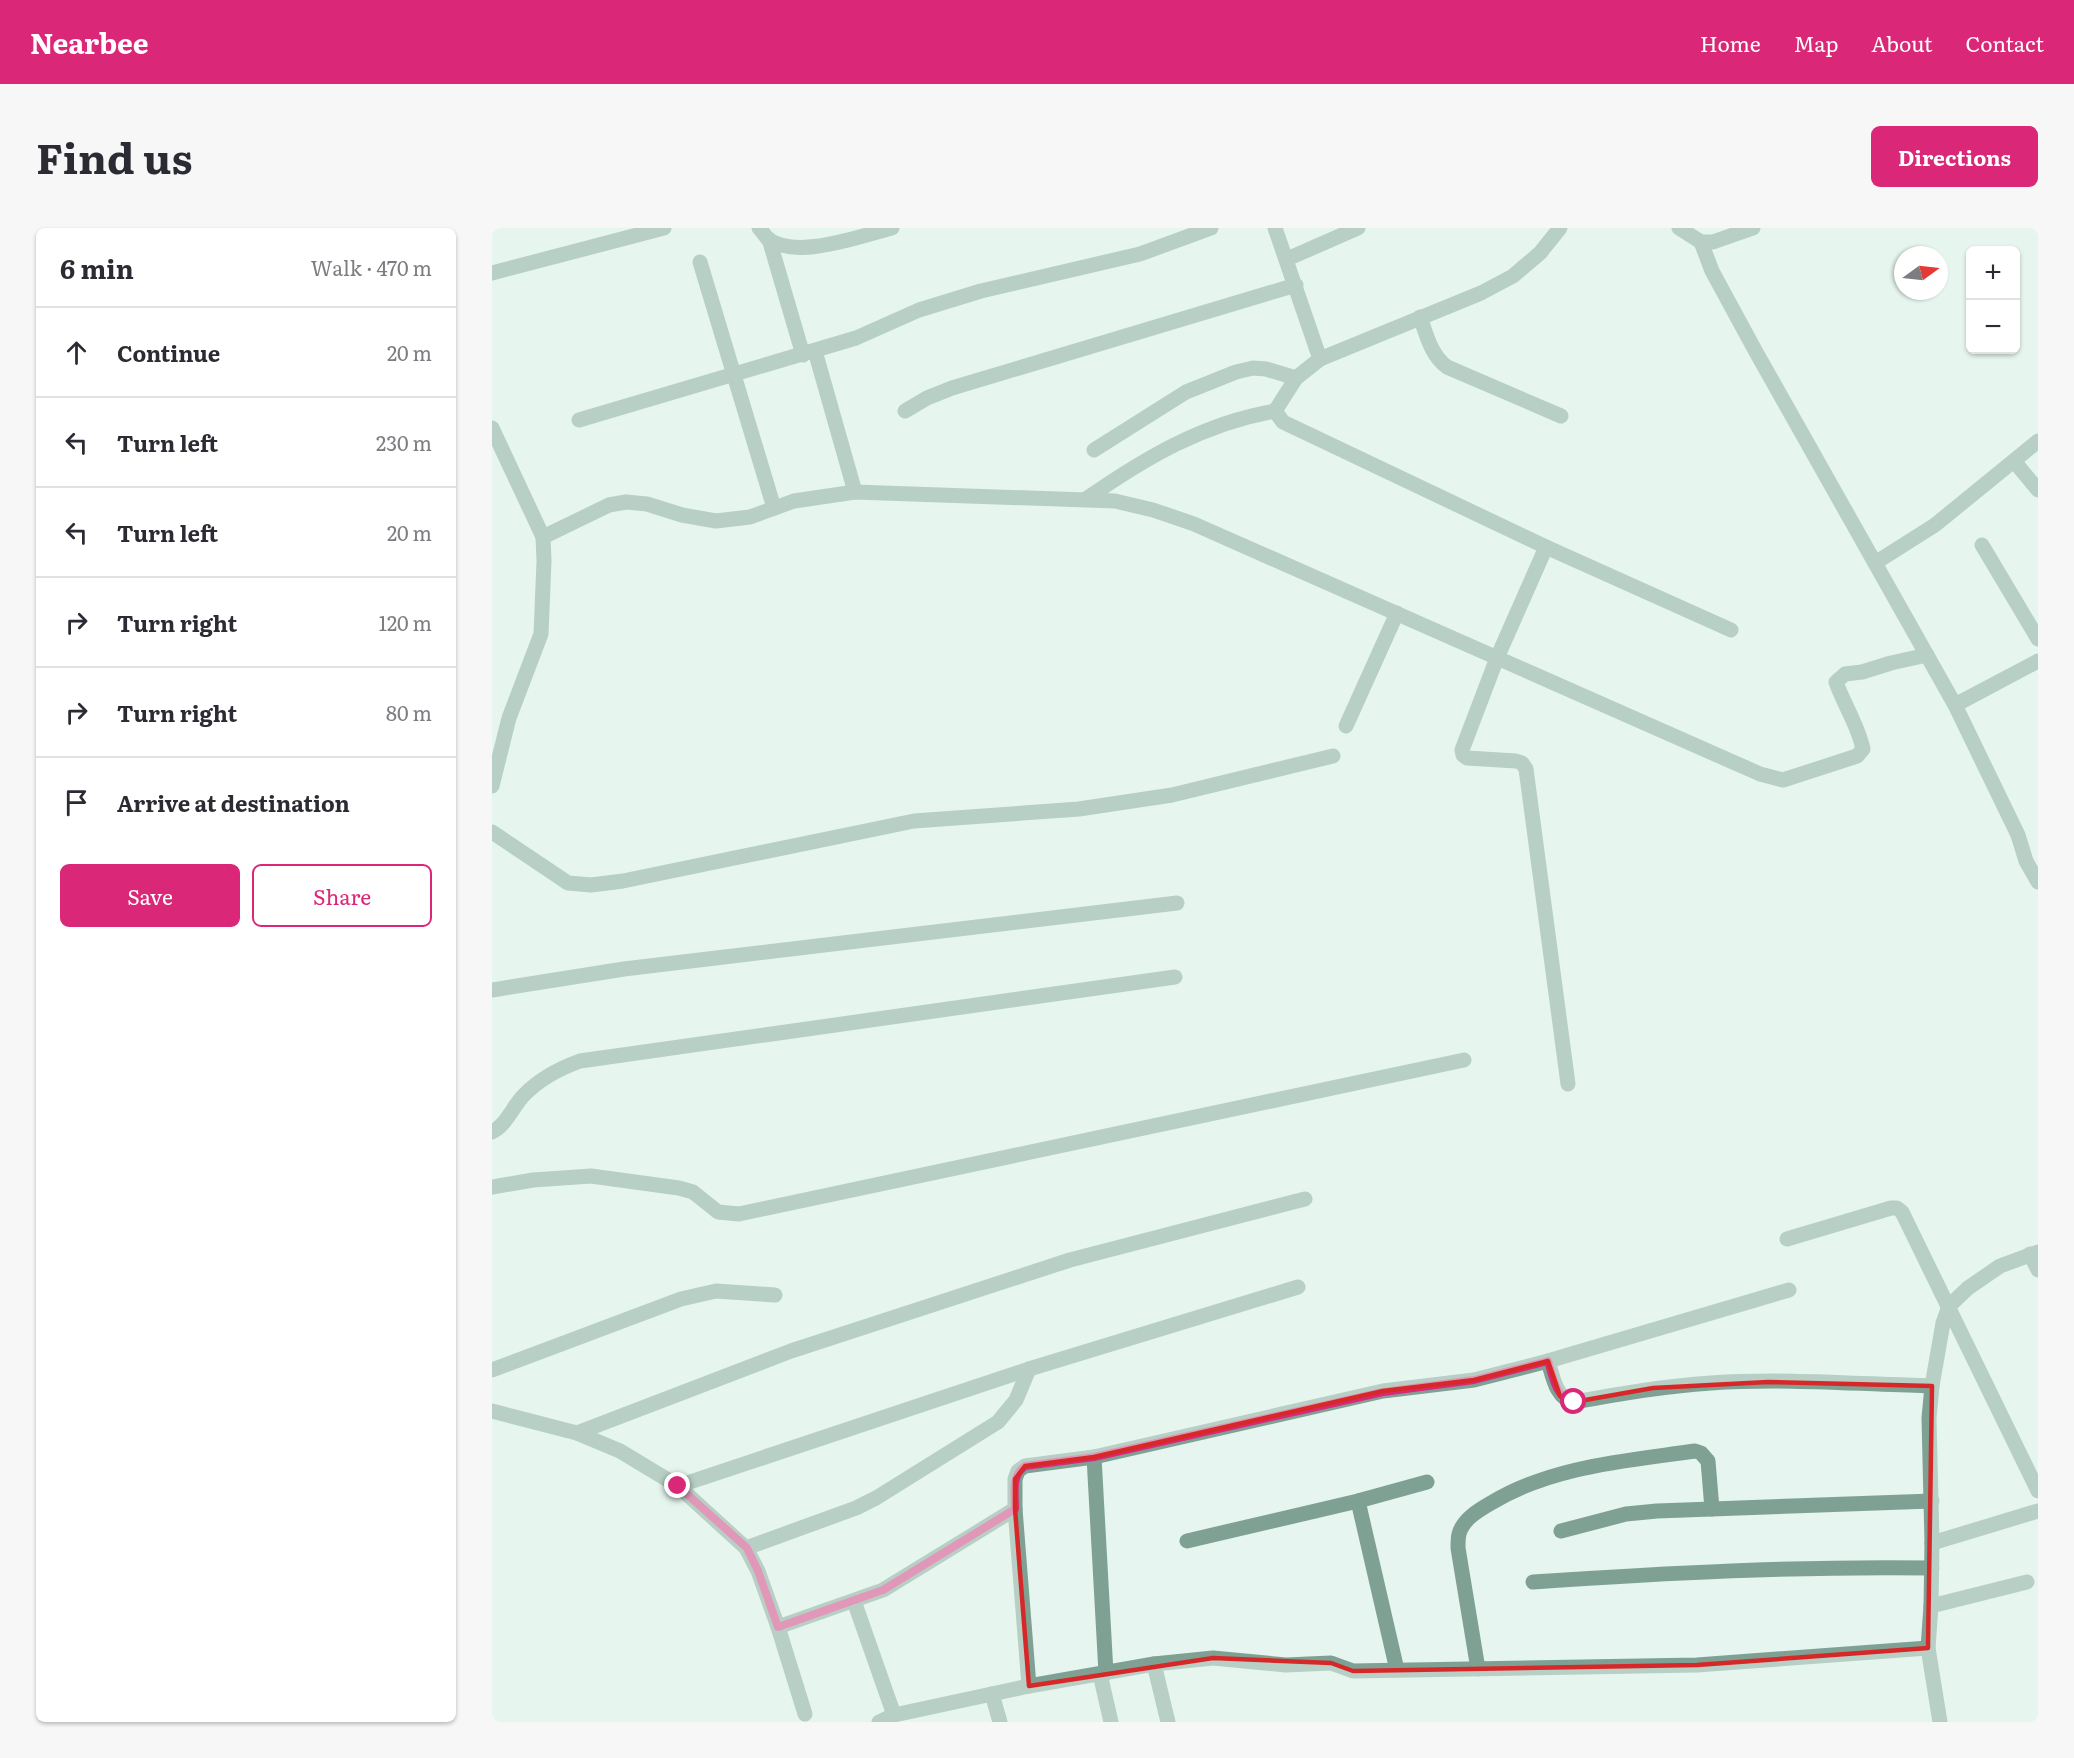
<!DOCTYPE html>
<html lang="en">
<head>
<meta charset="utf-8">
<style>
  body { margin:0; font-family:Literata,serif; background:#f7f7f7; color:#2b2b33 }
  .controls { position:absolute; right:18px; top:18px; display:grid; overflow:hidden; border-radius:9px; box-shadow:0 2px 4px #0004 }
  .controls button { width:54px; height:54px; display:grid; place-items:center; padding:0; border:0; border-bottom:2px solid #e1e1e2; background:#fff; color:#2b2b33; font:30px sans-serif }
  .compass { position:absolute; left:1402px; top:18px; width:54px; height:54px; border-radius:50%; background:#fff; box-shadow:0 2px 4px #0004; rotate:75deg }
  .stop { position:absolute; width:18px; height:18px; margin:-14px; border:4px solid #db2777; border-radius:50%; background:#fff }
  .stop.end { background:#db2777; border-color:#fff; box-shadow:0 2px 6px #0008 }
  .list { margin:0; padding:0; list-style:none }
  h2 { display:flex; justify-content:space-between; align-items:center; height:78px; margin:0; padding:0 24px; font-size:26px }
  h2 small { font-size:20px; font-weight:400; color:#7c7c81 }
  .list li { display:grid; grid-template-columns:39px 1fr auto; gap:18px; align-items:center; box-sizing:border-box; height:90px; padding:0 24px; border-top:2px solid #e1e1e2 }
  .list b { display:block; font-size:22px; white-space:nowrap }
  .list em { font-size:20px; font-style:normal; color:#7c7c81 }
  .actions { display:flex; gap:12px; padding:18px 24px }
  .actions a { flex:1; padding:14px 0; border:2px solid #db2777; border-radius:9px; text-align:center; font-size:21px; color:#db2777 }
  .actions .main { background:#db2777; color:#fff }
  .icon { flex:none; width:33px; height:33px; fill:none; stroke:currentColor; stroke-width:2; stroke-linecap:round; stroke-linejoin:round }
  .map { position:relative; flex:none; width:1546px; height:1494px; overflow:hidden; border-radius:9px }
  header { display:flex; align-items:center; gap:36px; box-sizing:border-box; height:84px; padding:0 30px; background:#db2777; color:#fff }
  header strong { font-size:28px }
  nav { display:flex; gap:33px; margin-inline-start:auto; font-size:21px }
  .intro { display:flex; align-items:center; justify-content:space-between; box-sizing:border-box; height:144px; padding:0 36px }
  h1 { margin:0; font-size:42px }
  .button { padding:15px 27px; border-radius:9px; background:#db2777; color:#fff; font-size:21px; font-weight:700 }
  main { display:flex; gap:36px; padding:0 36px }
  aside { flex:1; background:#fff; border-radius:9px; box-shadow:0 2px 4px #0004 }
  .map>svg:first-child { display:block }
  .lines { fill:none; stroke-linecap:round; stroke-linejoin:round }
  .minor { stroke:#7fa193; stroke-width:15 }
  .tertiary { stroke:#7fa193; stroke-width:15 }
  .route { stroke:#db2777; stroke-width:8 }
  .marked { fill:none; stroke:#d62828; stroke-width:4.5; stroke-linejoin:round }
</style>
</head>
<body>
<header>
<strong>Nearbee</strong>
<nav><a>Home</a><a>Map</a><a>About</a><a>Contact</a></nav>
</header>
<div class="intro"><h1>Find us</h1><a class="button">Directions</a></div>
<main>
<aside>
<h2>6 min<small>Walk · 470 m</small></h2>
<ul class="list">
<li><svg class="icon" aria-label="ahead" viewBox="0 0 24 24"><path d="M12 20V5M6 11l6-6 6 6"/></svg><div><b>Continue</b></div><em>20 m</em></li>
<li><svg class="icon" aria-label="left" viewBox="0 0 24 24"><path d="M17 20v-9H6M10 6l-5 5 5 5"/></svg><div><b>Turn left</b></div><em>230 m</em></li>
<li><svg class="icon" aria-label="left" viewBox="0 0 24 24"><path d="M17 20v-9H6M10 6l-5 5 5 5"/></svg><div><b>Turn left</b></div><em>20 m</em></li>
<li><svg class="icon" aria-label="right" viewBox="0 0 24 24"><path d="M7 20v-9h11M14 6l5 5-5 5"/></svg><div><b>Turn right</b></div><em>120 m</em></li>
<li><svg class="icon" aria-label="right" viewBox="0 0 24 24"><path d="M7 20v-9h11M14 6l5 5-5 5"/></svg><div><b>Turn right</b></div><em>80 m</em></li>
<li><svg class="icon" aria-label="arrive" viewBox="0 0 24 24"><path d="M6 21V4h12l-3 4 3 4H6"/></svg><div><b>Arrive at destination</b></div></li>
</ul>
<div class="actions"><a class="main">Save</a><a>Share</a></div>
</aside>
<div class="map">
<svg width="1546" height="1494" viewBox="0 0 1546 1494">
  <rect width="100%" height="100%" fill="#e6f5ef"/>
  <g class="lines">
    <g class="minor">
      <path d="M 267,0 C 270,3 273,8 276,11 C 305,32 368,8 400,0"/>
      <polyline points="783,0 828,131"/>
      <polyline points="1068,0 1048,25 1021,48 989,65 828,131 804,150 783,183 791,194 1054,319 1239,402"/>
      <polyline points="277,11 311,127"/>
      <polyline points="1209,14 1220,43 1264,124 1463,477 1526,607 1534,633 1546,654"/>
      <polyline points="795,31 866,0"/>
      <polyline points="208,34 282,280"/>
      <polyline points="0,45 172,0"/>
      <path d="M 928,89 C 935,108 939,127 955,139 L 1069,188"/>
      <polyline points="323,123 363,264"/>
      <polyline points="413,183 435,170 460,160 804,57"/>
      <polyline points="87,192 364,110 427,82 489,63 648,26 719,0"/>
      <polyline points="0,200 51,309 52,333 49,406 17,490 0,558"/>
      <polyline points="602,222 694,164 744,144 761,140 774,141 804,150"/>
      <polyline points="1522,233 1546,262"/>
      <path d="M 594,271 C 653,230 712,195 783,183"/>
      <path d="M 51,309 L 117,277 L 134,274 L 155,276 L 190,287 L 224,293 L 258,289 L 302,273 L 363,264 L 623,273 L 661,282 L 702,296 L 1268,546 L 1291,552 L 1365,528 L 1371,521 C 1366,497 1352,477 1344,454 L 1353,446 L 1370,444 L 1399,435 L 1435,427"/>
      <polyline points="1490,317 1546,411"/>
      <polyline points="1054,319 1005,430 970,522 971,527 975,530 1024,533 1030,535 1034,541 1076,856"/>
      <polyline points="1383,335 1443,297 1546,213"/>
      <polyline points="1463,477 1546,433"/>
      <polyline points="854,498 905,385"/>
      <polyline points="0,604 76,655 99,657 131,653 422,593 587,581 680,567 841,528"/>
      <polyline points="0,762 132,741 685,675"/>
      <path d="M 0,904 C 15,896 20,880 31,868 C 47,851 66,841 88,833 L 683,749"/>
      <polyline points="0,959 41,952 99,948 187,960 201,964 226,984 247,986 972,832"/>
      <polyline points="1295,1011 1399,980 1405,980 1410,984 1546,1263"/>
      <polyline points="1538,1026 1546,1042"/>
      <path d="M 1056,1133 C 1061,1149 1064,1171 1082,1174 C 1127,1166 1172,1158 1219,1155 C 1291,1150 1367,1156 1440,1158"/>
      <polyline points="0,1142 189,1071 224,1063 283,1067"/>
      <polyline points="0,1183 85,1205 128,1223 186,1258 254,1320 266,1343 286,1399 313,1486"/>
      <polyline points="85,1205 299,1123 578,1032 813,971"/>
      <polyline points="602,1229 614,1445"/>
      <polyline points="186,1258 537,1141 806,1059"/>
      <polyline points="866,1273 905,1442"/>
      <polyline points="1069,1303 1134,1286 1165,1283 1440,1273"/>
      <polyline points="695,1313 866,1273 935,1254"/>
      <polyline points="1440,1315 1546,1283"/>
      <polyline points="254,1320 364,1280 384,1270 506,1194 524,1172 537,1141"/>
      <path d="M 1041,1354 C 1174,1345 1306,1338 1440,1340"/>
      <polyline points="362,1373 402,1487"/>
      <polyline points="1439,1378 1535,1354"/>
      <polyline points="286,1399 391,1362 523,1281"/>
      <polyline points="662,1436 676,1494"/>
      <path d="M 986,1441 L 966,1320 C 966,1316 966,1310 967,1306 C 971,1291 987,1282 999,1275 C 1060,1238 1134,1233 1203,1223 L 1209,1225 L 1216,1233 L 1220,1281"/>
      <polyline points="608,1446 619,1494"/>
      <polyline points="537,1458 523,1281 523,1251 526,1243 533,1238 602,1229 891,1163 982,1152 1056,1133 1297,1062"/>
      <polyline points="500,1466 508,1494"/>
      <polyline points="387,1494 402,1487 537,1458 662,1436 721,1430 794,1437 839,1435 861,1443 1205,1437 1436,1420"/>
      <polyline points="1448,1494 1436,1420 1439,1378 1440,1315 1437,1190 1440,1158 1451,1095 1457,1078 1476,1060 1508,1038 1546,1024"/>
    </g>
    <polyline class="tertiary" points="1187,0 1209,14 1221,14 1261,0"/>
  </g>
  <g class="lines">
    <path class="route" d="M 186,1258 L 255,1320 L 266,1343 L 286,1399 L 391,1362 L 523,1281 C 523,1265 519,1248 533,1238 L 602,1229 L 891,1164 L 982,1152 L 1056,1133 C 1061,1149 1064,1171 1082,1174"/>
  </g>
  <path d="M0 0H1546V1494H0ZM 1056,1133 L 1068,1168 L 1082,1174 L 1161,1160 L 1276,1154 L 1440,1158 L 1436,1420 L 1205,1437 L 861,1443 L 839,1435 L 721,1430 L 537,1458 L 523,1281 L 523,1251 L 533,1238 L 602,1229 L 891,1163 L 982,1152 Z" fill="#e6f5ef" fill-opacity=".55" fill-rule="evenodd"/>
  <path class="marked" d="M 1056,1133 L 1068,1168 L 1082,1174 L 1161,1160 L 1276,1154 L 1440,1158 L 1436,1420 L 1205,1437 L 861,1443 L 839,1435 L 721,1430 L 537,1458 L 523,1281 L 523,1251 L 533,1238 L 602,1229 L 891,1163 L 982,1152 Z"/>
</svg>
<div class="controls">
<button>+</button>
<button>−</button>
</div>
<svg class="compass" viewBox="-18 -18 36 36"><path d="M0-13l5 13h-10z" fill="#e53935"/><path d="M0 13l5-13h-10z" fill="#7c7c81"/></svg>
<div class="stop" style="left:1082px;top:1174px"></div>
<div class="stop end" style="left:186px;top:1258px"></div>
</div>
</main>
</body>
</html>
